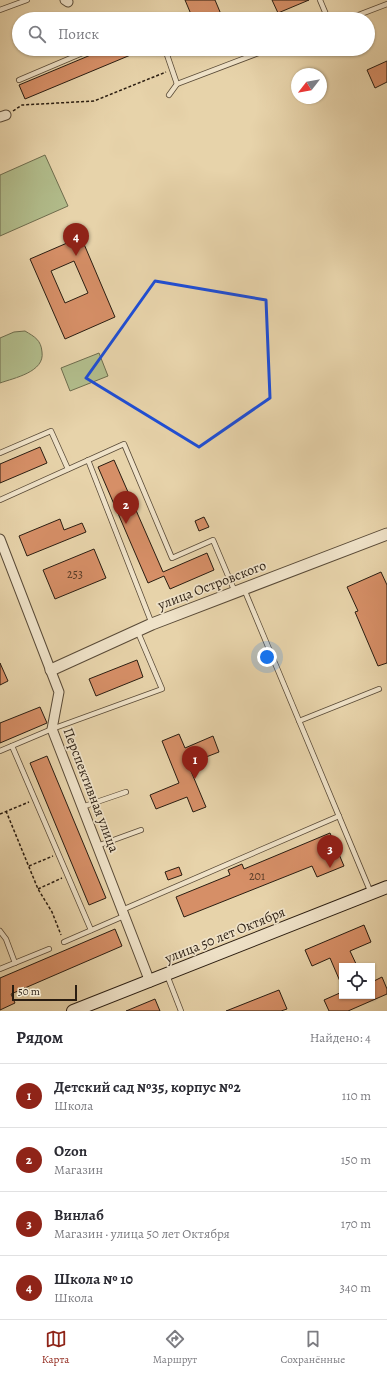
<!DOCTYPE html>
<html lang="ru">
<head>
<meta charset="utf-8">
<style>
  body { margin:0; font-family:Alegreya,serif; background:#f2f2f3; color:#2b2b33 }
  .controls { position:absolute; right:12px; bottom:12px; display:grid; overflow:hidden; border-radius:0px; box-shadow:0 1px 3px #0004 }
  .controls button { width:36px; height:36px; display:grid; place-items:center; padding:0; border:0; border-bottom:1px solid #e1e1e2; background:#fff; color:#2b2b33; font:20px sans-serif }
  .compass { position:absolute; left:291px; top:68px; width:36px; height:36px; border-radius:50%; background:#fff; box-shadow:0 1px 3px #0004; rotate:239deg }
  .scale { position:absolute; left:12px; bottom:10px; width:65px; box-sizing:border-box; padding-left:4px; border:2px solid #2a1d11; border-top:0; font-size:11px; line-height:14px; white-space:nowrap; color:#2a1d11; -webkit-text-stroke:3px #efe2c8; paint-order:stroke }
  .you { position:absolute; left:267px; top:657px; width:14px; height:14px; margin:-10px; border:3px solid #fff; border-radius:50%; background:#1a73e8; box-shadow:0 0 0 6px #1a73e833 }
  .badge { display:grid; place-items:center; width:26px; height:26px; border-radius:50%; background:#8f2418; color:#fff; font-size:13px; font-weight:700 }
  .pin { position:absolute; translate:-50% -33px; filter:drop-shadow(0 1px 2px #0008) }
  .pin::after { content:''; position:absolute; top:21px; width:14px; height:12px; background:inherit; clip-path:polygon(0 0,100% 0,50% 100%) }
  .list { margin:0; padding:0; list-style:none }
  h2 { display:flex; justify-content:space-between; align-items:center; height:52px; margin:0; padding:0 16px; font-size:17px }
  h2 small { font-size:13px; font-weight:400; color:#7c7c81 }
  .list li { display:grid; grid-template-columns:26px 1fr auto; gap:12px; align-items:center; box-sizing:border-box; height:64px; padding:0 16px; border-top:1px solid #e1e1e2 }
  .list b { display:block; font-size:15px; white-space:nowrap }
  .list p { margin:0; font-size:13px; white-space:nowrap; color:#7c7c81 }
  .list em { font-size:13px; font-style:normal; color:#7c7c81 }
  .icon { flex:none; width:22px; height:22px; fill:none; stroke:currentColor; stroke-width:2; stroke-linecap:round; stroke-linejoin:round }
  .map { position:relative; flex:none; width:387px; height:1011px; overflow:hidden }
  .search { position:absolute; background:#fff; box-shadow:0 1px 3px #0004; left:12px; right:12px; top:12px; height:44px; display:flex; align-items:center; gap:10px; box-sizing:border-box; padding:0 14px; border-radius:22px; color:#7c7c81; font-size:15px }
  .sheet { height:308px; background:#fff }
  nav { display:flex; justify-content:space-around; align-items:center; box-sizing:border-box; height:56px; border-top:1px solid #e1e1e2; background:#fff; font-size:11px; color:#7c7c81 }
  nav a { display:grid; justify-items:center; gap:2px }
  nav .on { color:#8f2418 }
  .map>svg:first-child { display:block }
  .grass { fill:#b2bd8c; stroke:#6e6d4e }
  .building { fill:#d68f67; stroke:#2a1d11; fill-rule:evenodd }
  .lines { fill:none; stroke-linecap:round; stroke-linejoin:round }
  .service-casing { stroke:#594a37; stroke-width:6 }
  .minor-casing { stroke:#594a37; stroke-width:11 }
  .tertiary-casing { stroke:#594a37; stroke-width:13 }
  .secondary-casing { stroke:#2a1d11; stroke-width:14 }
  .path { stroke:#2a1d11; stroke-width:1.5; stroke-dasharray:3 2; stroke-linecap:butt }
  .service { stroke:#efe2c8; stroke-width:4.5 }
  .minor { stroke:#efe2c8; stroke-width:9 }
  .tertiary { stroke:#efe2c8; stroke-width:11 }
  .secondary { stroke:#efe2c8; stroke-width:12 }
  .marked { fill:none; stroke:#1d4ed8; stroke-width:3; stroke-linejoin:round }
  .labels { text-anchor:middle; dominant-baseline:central; stroke-width:3.5; stroke-linejoin:round; paint-order:stroke }
  .number-label { font-size:12px; fill:#553a26 }
  .street-label { font-size:14px; fill:#2a1d11; stroke:#efe2c8 }
</style>
</head>
<body>
<div class="map">
<svg width="387" height="1011" viewBox="0 0 387 1011">
  <rect width="100%" height="100%" fill="#e7d3aa"/>
  <filter id="stains"><feTurbulence type="fractalNoise" baseFrequency=".005" numOctaves="4"/><feColorMatrix values="0 0 0 0 .2 0 0 0 0 .09 0 0 0 0 .02 0 0 0 .5 -.17"/></filter>
  <radialGradient id="worn" r=".72"><stop offset=".6" stop-color="#630" stop-opacity="0"/><stop offset="1" stop-color="#630" stop-opacity=".3"/></radialGradient>
  <g class="grass">
    <polygon points="45,155 68,206 0,236 0,175"/>
    <path d="M 25,331 C 35,337 41,340 42,352 C 45,372 14,378 0,383 L 0,338 L 14,332 Z"/>
    <polygon points="99,353 108,376 70,391 61,368"/>
  </g>
  <g class="building">
    <polygon points="185,0 215,0 223,19 193,19"/>
    <polygon points="272,0 309,0 278,13"/>
    <polygon points="105,49 145,49 25,99 19,85"/>
    <polygon points="387,61 387,82 375,88 367,70"/>
    <path d="M 81,237 L 115,317 L 65,339 L 30,259 ZM 74,261 L 88,293 L 65,303 L 51,271 Z"/>
    <polygon points="40,447 47,463 0,483 0,464"/>
    <polygon points="114,460 163,572 207,553 214,570 170,589 164,576 148,583 98,467"/>
    <polygon points="204,517 209,527 199,531 195,521"/>
    <polygon points="60,519 64,530 82,523 86,532 27,556 19,536"/>
    <polygon points="94,549 106,578 55,599 43,570"/>
    <polygon points="381,572 387,585 387,663 378,666 355,612 358,611 347,587"/>
    <polygon points="137,660 143,677 96,696 89,679"/>
    <polygon points="0,663 8,681 0,685"/>
    <polygon points="40,707 47,723 0,743 0,723"/>
    <polygon points="179,734 185,748 213,736 219,752 188,764 206,807 193,812 187,797 156,809 150,795 179,783 162,741"/>
    <polygon points="47,756 106,898 89,905 30,763"/>
    <polygon points="330,833 344,866 317,877 312,866 184,917 176,897 230,875 228,870 242,864 244,869"/>
    <polygon points="179,867 182,875 168,880 165,872"/>
    <polygon points="364,925 371,942 350,951 357,966 342,966 342,986 330,958 312,966 305,950"/>
    <polygon points="115,929 122,946 11,994 15,1003 0,1010 0,978"/>
    <polygon points="382,977 387,989 387,994 348,1011 329,1011 324,1000 342,992 342,996 372,996 372,982"/>
    <polygon points="279,990 287,1009 281,1011 226,1011"/>
    <polygon points="155,999 160,1011 126,1011"/>
  </g>
  <g class="lines">
    <defs>
      <g id="service">
        <polyline points="320,0 328,19"/>
        <polyline points="0,10 27,0"/>
        <polyline points="348,19 387,4"/>
        <polyline points="165,49 177,84"/>
        <polyline points="19,80 92,49"/>
        <polyline points="169,95 177,84 269,49"/>
        <polyline points="0,453 51,431 68,469"/>
        <polyline points="88,460 152,624"/>
        <polyline points="0,500 124,444 172,558 213,540 235,592"/>
        <polyline points="244,589 371,893"/>
        <polyline points="299,721 379,689"/>
        <polyline points="12,746 91,930"/>
        <polyline points="0,751 52,729 162,689 137,630"/>
        <polyline points="82,807 126,792"/>
        <polyline points="97,846 141,830"/>
        <polyline points="122,910 339,816"/>
        <polyline points="0,931 6,939 15,963"/>
        <polyline points="64,942 124,916"/>
        <polyline points="0,969 49,949"/>
        <polyline points="167,975 181,1011"/>
      </g>
      <g id="minor">
        <polyline points="65,0 68,2"/>
        <polyline points="0,117 6,115"/>
        <polyline points="0,539 59,692 52,729 150,982"/>
      </g>
      <polyline id="tertiary" points="51,670 152,624 387,534"/>
      <polyline id="secondary" points="73,1011 387,887"/>
    </defs>
    <use href="#service" class="service-casing"/>
    <use href="#minor" class="minor-casing"/>
    <use href="#tertiary" class="tertiary-casing"/>
    <use href="#secondary" class="secondary-casing"/>
    <g class="path">
      <polyline points="13,111 22,105 94,101 166,72"/>
      <polyline points="6,811 38,889 52,912 61,935"/>
      <polyline points="0,814 29,802"/>
      <polyline points="29,866 53,856"/>
      <polyline points="38,889 62,878"/>
    </g>
    <use href="#service" class="service"/>
    <use href="#minor" class="minor"/>
    <use href="#tertiary" class="tertiary"/>
    <use href="#secondary" class="secondary"/>
  </g>
  <path class="marked" d="M 155,281 L 266,300 L 270,398 L 199,447 L 86,378 Z"/>
  <g class="labels">
    <g class="number-label">
      <text x="75" y="574">253</text>
      <text x="257" y="876">201</text>
    </g>
    <g class="street-label">
      <text transform="translate(212 585) rotate(-21)">улица Островского</text>
      <text transform="translate(91 790) rotate(69)">Перспективная улица</text>
      <text transform="translate(225 935) rotate(-22)">улица 50 лет Октября</text>
    </g>
  </g>
  <rect width="100%" height="100%" filter="url(#stains)"/>
  <rect width="100%" height="100%" fill="url(#worn)"/>
</svg>
<div class="controls">
<button><svg class="icon" aria-label="locate" viewBox="0 0 24 24"><circle cx="12" cy="12" r="6"/><path d="M12 2v4M12 18v4M2 12h4M18 12h4"/></svg></button>
</div>
<svg class="compass" viewBox="-18 -18 36 36"><path d="M0-13l5 13h-10z" fill="#e53935"/><path d="M0 13l5-13h-10z" fill="#7c7c81"/></svg>
<div class="scale">50 m</div>
<div class="you"></div>
<div class="pin badge" style="left:195px;top:779px">1</div>
<div class="pin badge" style="left:126px;top:524px">2</div>
<div class="pin badge" style="left:330px;top:868px">3</div>
<div class="pin badge" style="left:76px;top:256px">4</div>
<div class="search"><svg class="icon" aria-label="search" viewBox="0 0 24 24"><circle cx="10" cy="10" r="6"/><path d="M15 15l6 6"/></svg>Поиск</div>
</div>
<section class="sheet">
<h2>Рядом<small>Найдено: 4</small></h2>
<ul class="list">
<li><span class="badge">1</span><div><b>Детский сад №35, корпус №2</b><p>Школа</p></div><em>110 m</em></li>
<li><span class="badge">2</span><div><b>Ozon</b><p>Магазин</p></div><em>150 m</em></li>
<li><span class="badge">3</span><div><b>Винлаб</b><p>Магазин · улица 50 лет Октября</p></div><em>170 m</em></li>
<li><span class="badge">4</span><div><b>Школа № 10</b><p>Школа</p></div><em>340 m</em></li>
</ul>
</section>
<nav>
<a class="on"><svg class="icon" aria-label="map" viewBox="0 0 24 24"><path d="M3 6l6-2 6 2 6-2v14l-6 2-6-2-6 2zM9 4v14M15 6v14"/></svg>Карта</a>
<a><svg class="icon" aria-label="directions" viewBox="0 0 24 24"><path d="M12 3l9 9-9 9-9-9zM9 14v-3h6M13 9l2 2-2 2"/></svg>Маршрут</a>
<a><svg class="icon" aria-label="saved" viewBox="0 0 24 24"><path d="M7 4h10v16l-5-4-5 4z"/></svg>Сохранённые</a>
</nav>
</body>
</html>
